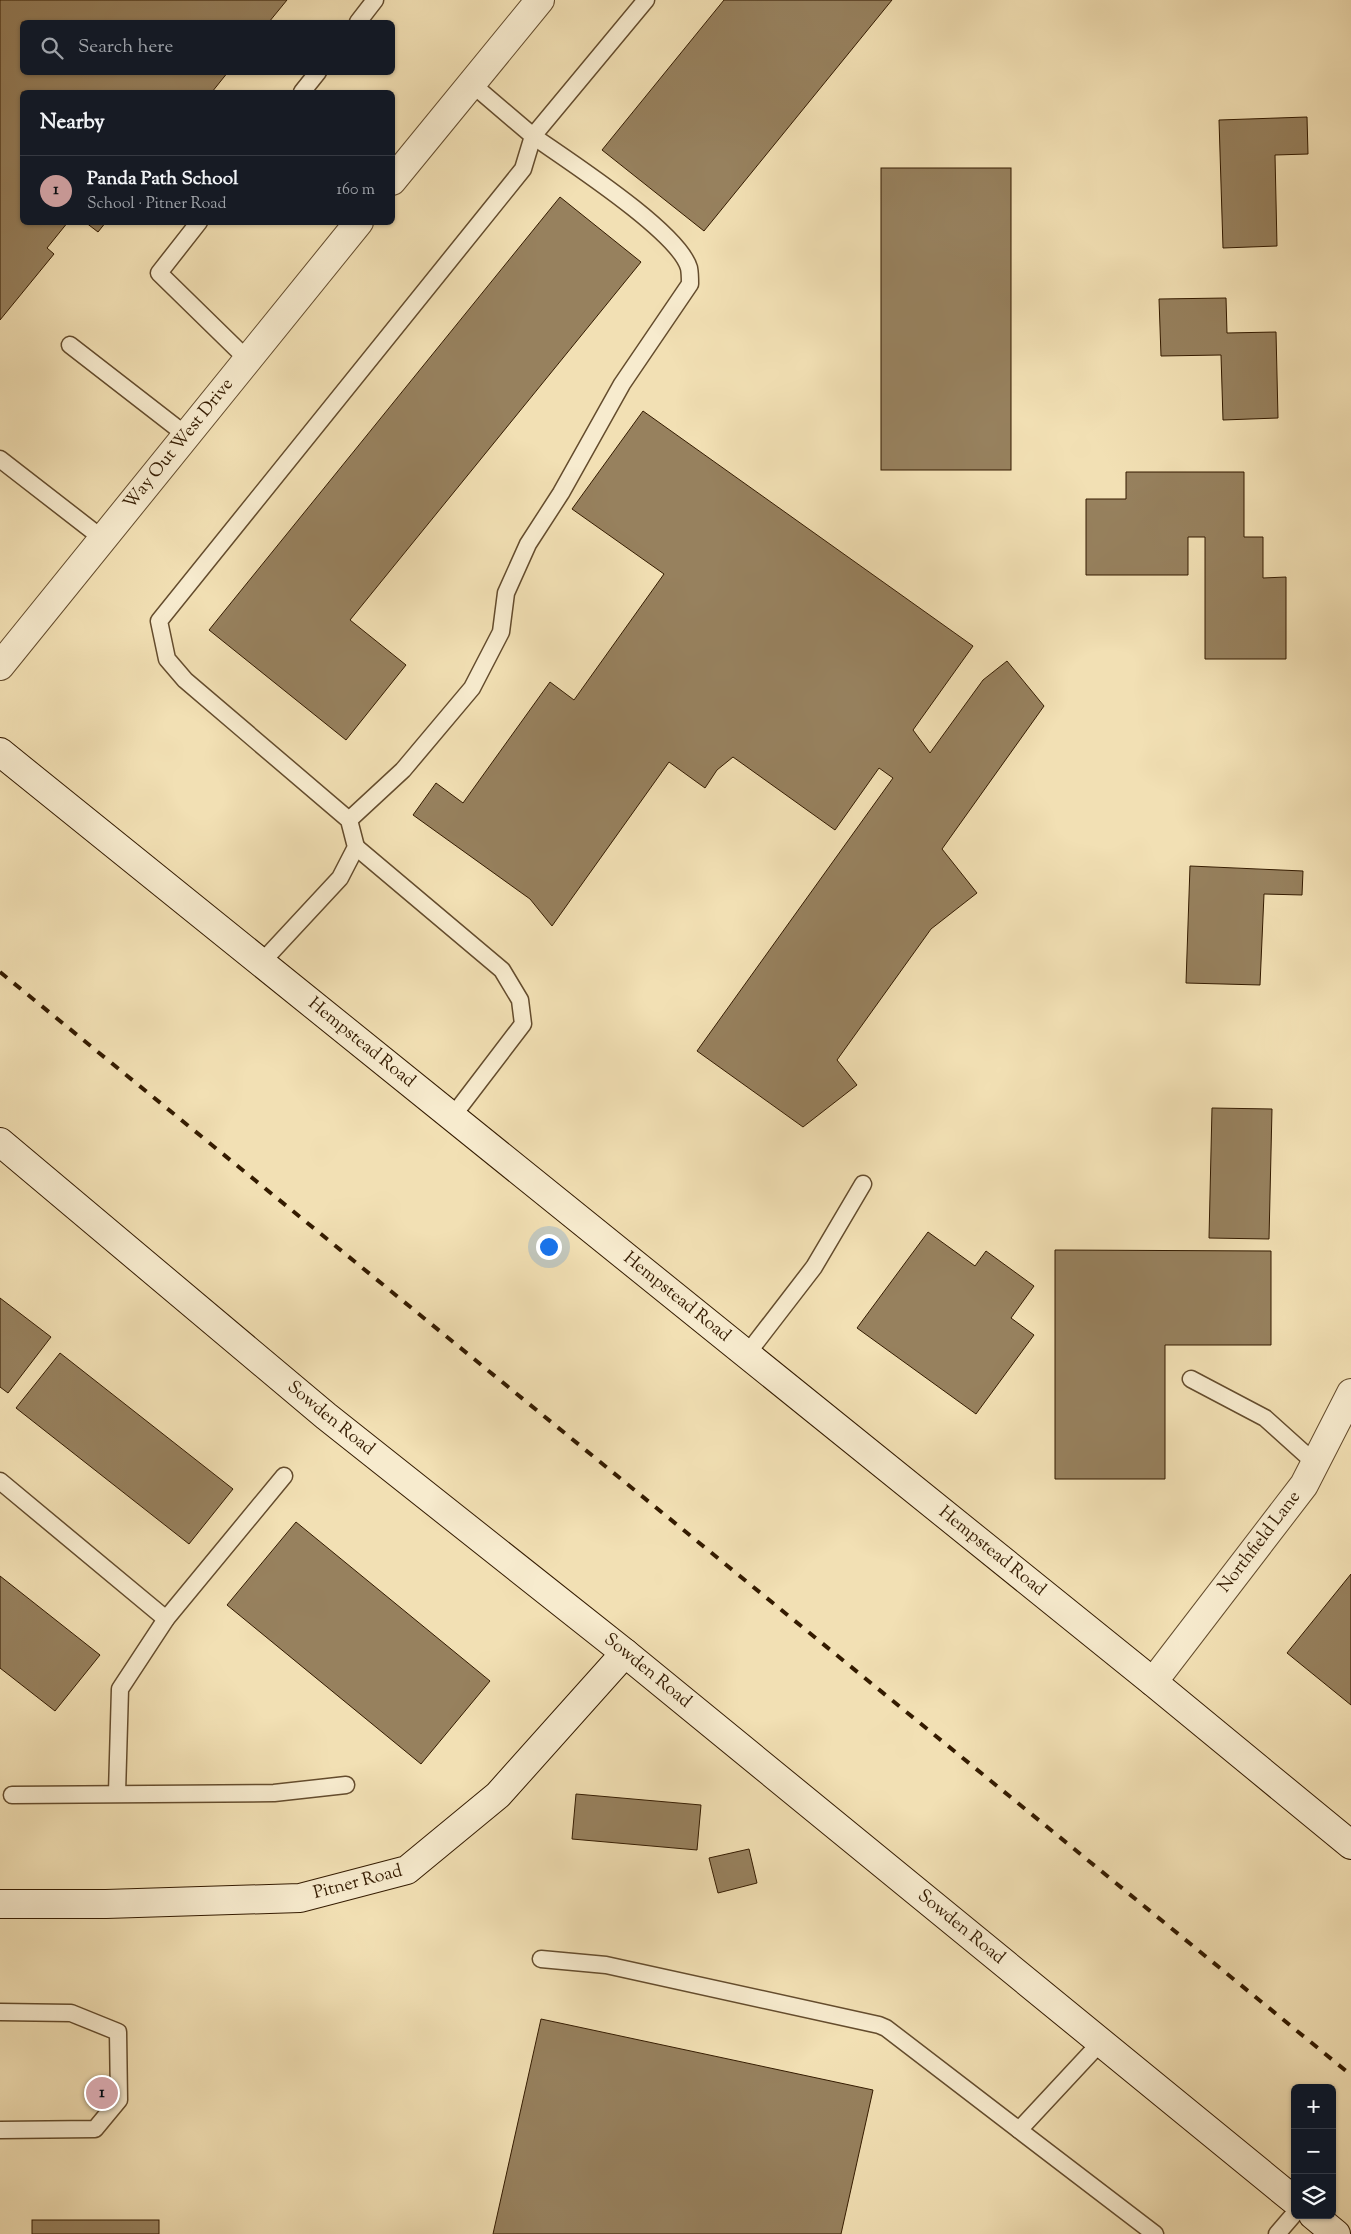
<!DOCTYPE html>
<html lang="en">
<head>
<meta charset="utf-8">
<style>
  body { margin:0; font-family:"Sorts Mill Goudy",serif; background:#20242c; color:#f1f3f6 }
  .controls { position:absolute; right:15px; bottom:15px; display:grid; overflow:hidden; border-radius:8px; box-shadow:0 1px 4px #0004 }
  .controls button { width:45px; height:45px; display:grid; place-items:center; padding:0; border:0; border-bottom:1px solid #363941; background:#171b24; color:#f1f3f6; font:25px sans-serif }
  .you { position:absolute; left:548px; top:1246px; width:18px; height:18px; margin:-12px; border:4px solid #fff; border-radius:50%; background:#1a73e8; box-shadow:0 0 0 8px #1a73e833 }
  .badge { display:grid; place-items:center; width:32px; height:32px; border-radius:50%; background:#c59692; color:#111; font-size:16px; font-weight:700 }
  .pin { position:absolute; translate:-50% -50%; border:2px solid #fff; box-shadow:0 1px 5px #0006 }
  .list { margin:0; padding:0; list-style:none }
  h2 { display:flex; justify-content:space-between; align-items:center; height:65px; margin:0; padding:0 20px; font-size:21px }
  h2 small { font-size:16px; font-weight:400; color:#9ea1a6 }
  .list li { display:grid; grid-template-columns:32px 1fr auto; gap:15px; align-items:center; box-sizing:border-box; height:70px; padding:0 20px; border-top:1px solid #363941 }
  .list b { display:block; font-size:19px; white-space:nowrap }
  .list p { margin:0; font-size:16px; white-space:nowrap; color:#9ea1a6 }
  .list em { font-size:16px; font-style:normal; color:#9ea1a6 }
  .icon { flex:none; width:28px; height:28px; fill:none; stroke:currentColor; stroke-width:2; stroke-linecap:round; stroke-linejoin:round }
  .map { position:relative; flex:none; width:1351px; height:2234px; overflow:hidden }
  .search { position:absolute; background:#171b24; box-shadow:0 1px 4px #0004; left:20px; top:20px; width:375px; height:55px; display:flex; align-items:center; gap:12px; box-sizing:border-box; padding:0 18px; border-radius:8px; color:#9ea1a6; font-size:19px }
  .panel { position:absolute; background:#171b24; box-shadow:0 1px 4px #0004; left:20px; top:90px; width:375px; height:135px; border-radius:8px }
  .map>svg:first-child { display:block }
  .building { fill:#97815e; stroke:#341b00 }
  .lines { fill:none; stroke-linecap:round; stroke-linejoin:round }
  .lane-casing { stroke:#644c2d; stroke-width:19 }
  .street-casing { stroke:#644c2d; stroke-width:30 }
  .secondary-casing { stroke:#341b00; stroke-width:30 }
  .lane { stroke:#f7ebce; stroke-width:16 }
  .street { stroke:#f7ebce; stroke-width:28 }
  .secondary { stroke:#f7ebce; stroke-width:28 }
  .rail { stroke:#341b00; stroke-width:4; stroke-dasharray:9 9; stroke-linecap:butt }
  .labels { text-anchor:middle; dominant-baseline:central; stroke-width:4; stroke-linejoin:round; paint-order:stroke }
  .street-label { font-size:18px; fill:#341b00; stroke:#f7ebce }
</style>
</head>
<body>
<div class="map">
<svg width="1351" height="2234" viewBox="0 0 1351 2234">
  <rect width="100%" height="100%" fill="#f2e0b4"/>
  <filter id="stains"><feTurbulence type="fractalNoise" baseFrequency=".004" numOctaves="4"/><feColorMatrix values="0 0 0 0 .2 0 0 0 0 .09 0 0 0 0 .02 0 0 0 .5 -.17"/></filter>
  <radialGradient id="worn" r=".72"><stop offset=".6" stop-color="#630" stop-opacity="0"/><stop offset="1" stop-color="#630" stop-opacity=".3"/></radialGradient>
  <g class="building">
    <polygon points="0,0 287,0 269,22 22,22 22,72 228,72 212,92 22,92 22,222 68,222 47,248 54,254 0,320"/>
    <polygon points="724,0 892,0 704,231 602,150"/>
    <polygon points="1307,117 1308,154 1275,155 1277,246 1223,248 1219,120"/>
    <rect x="881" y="168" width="130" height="302"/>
    <polygon points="560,197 641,262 350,620 406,665 346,740 209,630"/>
    <polygon points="85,222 106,222 98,232"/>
    <polygon points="1226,298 1227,333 1276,332 1278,418 1223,420 1221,355 1161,356 1159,299"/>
    <polygon points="643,411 973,646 913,730 930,753 983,680 1007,661 1044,706 942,849 977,893 931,929 837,1060 857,1085 803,1127 697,1051 893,778 879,768 835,830 733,757 717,770 705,788 669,762 552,926 530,899 413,815 436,783 463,803 550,682 574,700 664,574 572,509"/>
    <polygon points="1126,472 1244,472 1244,537 1263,537 1263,578 1286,577 1286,659 1205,659 1205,537 1188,537 1188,575 1086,575 1086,499 1126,499"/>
    <polygon points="1190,866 1303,871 1302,895 1264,894 1260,985 1186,983"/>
    <polygon points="1212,1108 1272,1109 1269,1239 1209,1238"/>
    <polygon points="928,1232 975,1266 986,1251 1034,1286 1011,1318 1034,1335 976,1414 857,1328"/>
    <polygon points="1055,1250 1271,1251 1271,1345 1165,1345 1165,1479 1055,1479"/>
    <polygon points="0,1298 51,1337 8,1393 0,1387"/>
    <polygon points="60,1353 233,1489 189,1544 16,1408"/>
    <polygon points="296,1522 490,1681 421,1764 227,1605"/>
    <polygon points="1351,1574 1351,1705 1287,1653"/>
    <polygon points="0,1576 100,1655 55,1711 0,1668"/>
    <polygon points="576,1794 701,1805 697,1850 572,1839"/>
    <polygon points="749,1849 757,1883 718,1893 709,1858"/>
    <polygon points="541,2019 873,2090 841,2234 493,2234"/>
    <rect x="32" y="2220" width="127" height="14"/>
  </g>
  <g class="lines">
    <defs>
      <g id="lane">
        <polyline points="358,22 375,0"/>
        <polyline points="302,92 318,72"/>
        <polyline points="199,222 159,273 248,360"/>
        <polyline points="70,345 186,435"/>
        <polyline points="0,459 103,539"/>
        <path d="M 349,820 L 403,770 L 472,688 L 501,632 L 506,593 L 528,544 L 561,493 L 622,384 L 690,284 C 690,279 690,273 689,268 C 679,232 567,160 533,136 L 646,0"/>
        <polyline points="356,847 502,970 520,1000 523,1024 452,1117"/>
        <polyline points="261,963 340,878 356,847 349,820 185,680 167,659 159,621 523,169 533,136 472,84"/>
        <polyline points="747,1354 814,1267 863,1184"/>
        <polyline points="1191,1379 1265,1418 1315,1463"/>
        <polyline points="0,1481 166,1619"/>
        <polyline points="117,1793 120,1689 166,1619 284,1476"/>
        <polyline points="12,1795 274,1793 346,1785"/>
        <polyline points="541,1959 606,1965 879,2025 886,2028 1019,2130 1100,2043"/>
        <polyline points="0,2012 71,2013 118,2032 119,2100 95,2129 0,2130"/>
        <polyline points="1019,2130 1155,2234"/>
        <polyline points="1277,2234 1295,2213"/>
      </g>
      <g id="street">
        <polyline points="392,181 540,0"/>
        <path id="s1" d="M 0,666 L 359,222"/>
        <path id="s2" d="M 1153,1682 L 1304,1485 L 1351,1393"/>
      </g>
      <g id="secondary">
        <path id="s3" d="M 0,752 L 1153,1682 L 1351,1845"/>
        <path id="s4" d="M 0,1142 L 326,1416 L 625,1653 L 1295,2201"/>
        <path id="s5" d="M 0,1904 L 106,1904 L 300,1898 L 407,1870 L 498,1795 L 625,1653"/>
        <polyline points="1313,2215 1336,2234"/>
      </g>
    </defs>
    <use href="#lane" class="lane-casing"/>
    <use href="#street" class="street-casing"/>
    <use href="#secondary" class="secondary-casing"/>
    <use href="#lane" class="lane"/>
    <use href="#street" class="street"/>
    <use href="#secondary" class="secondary"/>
    <polyline class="rail" points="0,972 1351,2075"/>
  </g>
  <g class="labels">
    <g class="street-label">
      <text stroke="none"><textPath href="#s1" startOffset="285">Way Out West Drive</textPath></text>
      <text stroke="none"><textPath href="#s3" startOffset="464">Hempstead Road</textPath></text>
      <text stroke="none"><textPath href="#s3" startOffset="869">Hempstead Road</textPath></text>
      <text stroke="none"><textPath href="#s4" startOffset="431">Sowden Road</textPath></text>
      <text stroke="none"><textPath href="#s2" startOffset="176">Northfield Lane</textPath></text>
      <text stroke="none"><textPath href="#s3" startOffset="1274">Hempstead Road</textPath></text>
      <text stroke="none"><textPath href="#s4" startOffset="836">Sowden Road</textPath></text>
      <text stroke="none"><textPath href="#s5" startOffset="360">Pitner Road</textPath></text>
      <text stroke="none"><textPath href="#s4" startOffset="1241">Sowden Road</textPath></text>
    </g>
  </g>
  <rect width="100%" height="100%" filter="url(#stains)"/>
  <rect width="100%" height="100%" fill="url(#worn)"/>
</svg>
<div class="controls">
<button>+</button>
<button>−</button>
<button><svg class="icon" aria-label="layers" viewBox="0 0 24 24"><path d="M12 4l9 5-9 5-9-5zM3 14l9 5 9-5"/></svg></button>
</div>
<div class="you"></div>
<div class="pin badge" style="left:102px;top:2093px">1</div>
<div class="search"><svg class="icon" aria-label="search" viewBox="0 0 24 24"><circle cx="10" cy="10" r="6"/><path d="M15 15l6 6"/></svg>Search here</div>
<section class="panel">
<h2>Nearby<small></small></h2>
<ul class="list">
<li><span class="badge">1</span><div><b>Panda Path School</b><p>School · Pitner Road</p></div><em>160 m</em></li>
</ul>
</section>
</div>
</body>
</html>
